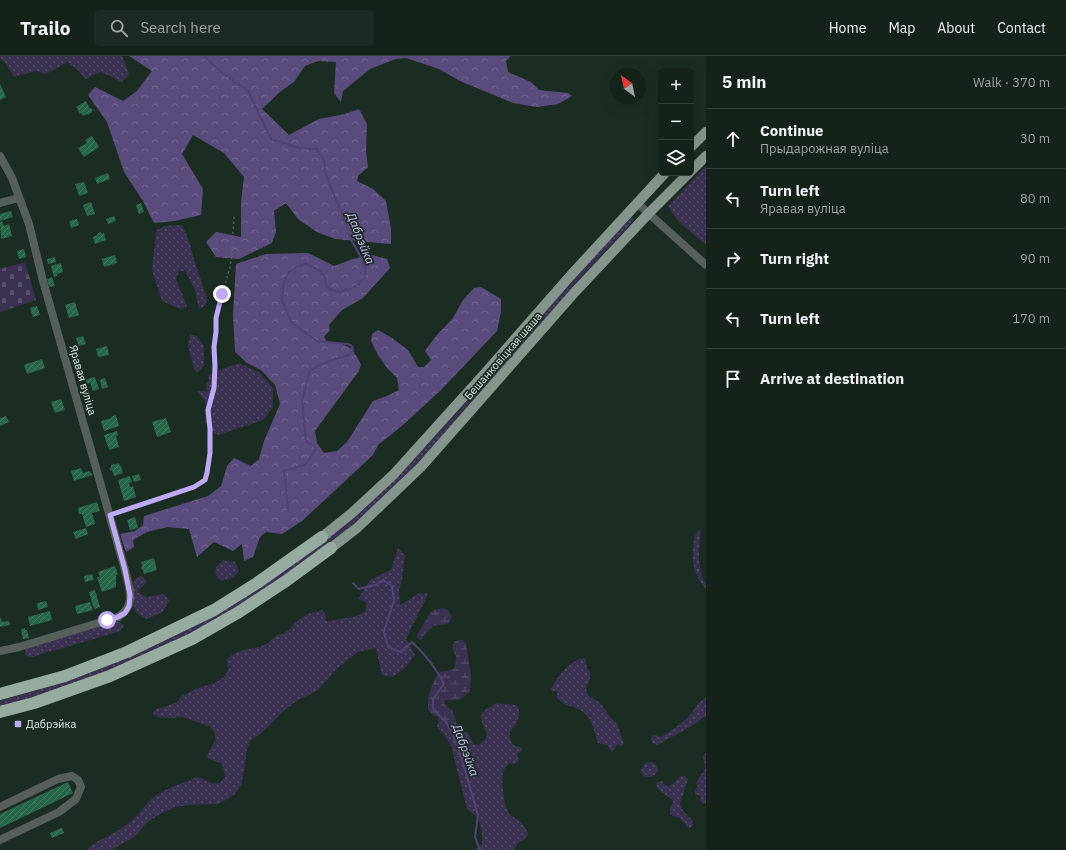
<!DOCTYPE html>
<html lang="en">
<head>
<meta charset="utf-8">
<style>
  body { margin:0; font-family:"IBM Plex Sans",sans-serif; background:#1d2a23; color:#f1f3f6 }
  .controls { position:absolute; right:12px; top:12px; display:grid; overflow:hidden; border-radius:6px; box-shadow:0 4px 16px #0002 }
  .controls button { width:36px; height:36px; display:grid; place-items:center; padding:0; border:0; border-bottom:1px solid #333f39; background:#14221a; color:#f1f3f6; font:20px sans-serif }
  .compass { position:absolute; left:610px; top:12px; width:36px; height:36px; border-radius:50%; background:#14221a; box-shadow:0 4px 16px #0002; rotate:327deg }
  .stop { position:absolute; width:12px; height:12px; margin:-9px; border:3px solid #bfa9f4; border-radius:50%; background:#fff }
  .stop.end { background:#bfa9f4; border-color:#fff; box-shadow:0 1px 4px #0008 }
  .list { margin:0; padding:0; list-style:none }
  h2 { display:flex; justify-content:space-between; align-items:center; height:52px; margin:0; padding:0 16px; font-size:17px }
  h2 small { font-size:13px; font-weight:400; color:#9da4a2 }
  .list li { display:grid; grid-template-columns:26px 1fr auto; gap:12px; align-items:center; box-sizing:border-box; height:60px; padding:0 16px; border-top:1px solid #333f39 }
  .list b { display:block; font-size:15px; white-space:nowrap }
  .list p { margin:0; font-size:13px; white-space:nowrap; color:#9da4a2 }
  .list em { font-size:13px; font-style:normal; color:#9da4a2 }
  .icon { flex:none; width:22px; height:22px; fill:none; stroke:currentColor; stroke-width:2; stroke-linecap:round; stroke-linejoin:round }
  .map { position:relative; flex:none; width:706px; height:794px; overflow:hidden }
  header { display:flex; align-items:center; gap:24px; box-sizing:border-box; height:56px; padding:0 20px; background:#14221a; border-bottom:1px solid #333f39 }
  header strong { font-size:19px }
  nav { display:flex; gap:22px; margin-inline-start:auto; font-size:14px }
  .search { width:280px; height:36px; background:#1d2a23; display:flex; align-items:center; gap:10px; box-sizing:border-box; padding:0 14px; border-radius:6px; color:#9da4a2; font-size:15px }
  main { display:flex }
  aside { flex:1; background:#14221a }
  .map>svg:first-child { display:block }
  .green { fill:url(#green-dots) }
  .forest { fill:url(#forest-crowns) }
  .wetland { fill:url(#wetland-marsh) }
  .cemetery { fill:url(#cemetery-stones) }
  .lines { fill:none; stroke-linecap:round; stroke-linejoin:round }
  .stream { stroke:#514273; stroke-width:2 }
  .building { fill:url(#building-hatch) }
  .path { stroke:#55665c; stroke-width:1.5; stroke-dasharray:2 3; stroke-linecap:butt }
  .minor { stroke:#575f5a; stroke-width:8 }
  .major { stroke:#84968c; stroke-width:10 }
  .highway { stroke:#96ac9f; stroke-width:12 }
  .route { stroke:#bfa9f4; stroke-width:5 }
  .poi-dot { fill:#bfa9f4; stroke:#1b2d23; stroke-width:1.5 }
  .labels { text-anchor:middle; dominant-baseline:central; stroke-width:3.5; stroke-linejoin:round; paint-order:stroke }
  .street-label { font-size:11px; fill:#dce8e1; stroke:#1b2d23 }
  .poi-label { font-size:11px; fill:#dce8e1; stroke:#1b2d23; text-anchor:start }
  .water-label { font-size:12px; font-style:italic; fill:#cab8f7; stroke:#1b2d23 }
</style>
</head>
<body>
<header>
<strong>Trailo</strong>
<div class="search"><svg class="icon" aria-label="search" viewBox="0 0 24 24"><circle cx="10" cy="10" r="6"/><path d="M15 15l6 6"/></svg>Search here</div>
<nav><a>Home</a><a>Map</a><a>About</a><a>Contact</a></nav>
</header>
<main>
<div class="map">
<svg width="706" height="794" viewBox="0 0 706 794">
  <defs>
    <pattern id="green-dots" width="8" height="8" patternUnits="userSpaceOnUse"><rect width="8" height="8" fill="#3a3150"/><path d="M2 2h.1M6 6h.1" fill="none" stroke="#564f69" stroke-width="1.8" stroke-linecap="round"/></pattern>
    <pattern id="forest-crowns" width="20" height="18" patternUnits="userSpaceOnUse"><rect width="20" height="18" fill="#5a4b7d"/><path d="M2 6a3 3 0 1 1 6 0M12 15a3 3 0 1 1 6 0" fill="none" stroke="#71658f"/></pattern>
    <pattern id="wetland-marsh" width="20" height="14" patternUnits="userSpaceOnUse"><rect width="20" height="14" fill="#3a3150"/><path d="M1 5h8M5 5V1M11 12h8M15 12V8" fill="none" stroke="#564f69"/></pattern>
    <pattern id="cemetery-stones" width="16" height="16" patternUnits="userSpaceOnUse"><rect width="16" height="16" fill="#3a3150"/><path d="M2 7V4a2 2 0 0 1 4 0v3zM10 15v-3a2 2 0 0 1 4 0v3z" fill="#564f69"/></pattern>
    <pattern id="building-hatch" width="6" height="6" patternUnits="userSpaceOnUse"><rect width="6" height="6" fill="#266548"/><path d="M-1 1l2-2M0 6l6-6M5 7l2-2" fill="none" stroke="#457b62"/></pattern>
  </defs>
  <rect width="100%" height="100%" fill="#1b2d23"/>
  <g class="green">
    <polygon points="0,0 122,0 129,18 122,26 101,16 85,23 78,14 67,6 46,18 36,15 14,21 6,8 0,2"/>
    <polygon points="706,110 706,189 677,164 668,150"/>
    <polygon points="631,160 634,164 576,227 421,404 374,450 345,475 288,518 201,573 92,622 31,643 0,651 0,645 34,635 80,621 116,606 219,556 407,410 454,360 555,244"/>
    <polygon points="182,169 189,185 194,203 207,243 205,250 199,253 195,234 185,215 179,215 176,223 187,250 182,253 178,252 162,245 152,214 156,175 164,170"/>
    <polygon points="190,278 197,280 204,290 204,310 197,317 194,313 188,289"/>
    <path d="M 239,307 L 260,317 L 273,332 L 273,351 L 263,364 L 218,379 C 210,375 204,368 205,359 C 205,356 207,354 207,352 C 207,346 201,340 197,336 L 199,335 L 207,335 L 206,328 L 209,325 L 208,321 L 210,318 Z"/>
    <path d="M 700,473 L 701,475 L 699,493 L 699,506 L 702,522 L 706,527 L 706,534 C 702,528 698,522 695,515 C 692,506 692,486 696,478 C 697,476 699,475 700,473 Z"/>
    <path d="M 398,492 L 405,499 L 402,523 L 399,534 L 400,549 L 420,537 L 428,538 L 406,583 L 415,599 L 405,612 L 393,621 L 382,619 L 376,592 L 358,596 L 339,611 L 318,634 L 295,646 L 282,656 L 276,663 L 260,678 L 251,684 L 247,692 L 244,714 L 241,729 L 234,739 L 222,746 L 217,748 L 189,749 L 176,751 L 160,758 L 145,768 L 136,780 L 111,794 L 88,794 L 90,790 C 103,782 118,776 130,766 C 140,758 147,745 158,738 C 171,731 184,726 198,721 L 214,728 L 221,726 L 225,721 L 224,714 L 221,707 L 207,702 L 207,699 L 215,685 L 215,677 L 211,671 L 183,661 L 172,662 L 157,661 L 153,657 L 156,653 L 164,651 L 177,646 L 182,640 L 196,633 L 217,626 L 225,620 L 228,613 L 227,605 L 229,601 L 235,597 L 244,594 L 260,591 L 268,587 L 277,579 L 283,578 L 289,574 L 298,564 L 308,558 L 322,554 L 325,557 L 326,565 L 354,561 L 365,556 L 367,547 L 358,543 L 370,524 L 391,514 Z"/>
    <polygon points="223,504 235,506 237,510 239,516 230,523 221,525 215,518 216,511"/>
    <path d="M 142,520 L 147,526 L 138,535 C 146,545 153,539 164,538 L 169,544 L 163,556 L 147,563 L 136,557 C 132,546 130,534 135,523 Z"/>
    <polygon points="116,566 120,566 124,569 121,575 32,601 27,600 25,598 25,595 27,592"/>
    <path d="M 585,602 L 587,612 L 590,617 L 590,623 L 586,633 L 588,639 L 600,647 L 612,663 L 617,667 L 620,677 L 624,688 L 621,690 L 617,688 L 615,693 L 611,696 L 609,692 L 608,689 L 598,687 C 594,674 591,657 576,652 C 565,648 566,650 557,642 L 557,637 L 556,634 L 553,636 L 551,633 C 559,619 568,605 585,602 Z"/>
    <path d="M 706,642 L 706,661 L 703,661 L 695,668 L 661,687 L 657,689 L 652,687 L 651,683 L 653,679 L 661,681 C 670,675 681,669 689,660 C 697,653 694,647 706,642 Z"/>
    <path d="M 497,647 L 516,649 C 521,654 519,662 516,668 C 515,671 511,673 510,676 C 509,681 511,685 513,689 L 522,692 L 522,695 L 517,697 L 519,705 L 515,708 L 510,707 C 507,710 503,713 503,717 C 501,726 504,753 511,760 C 513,761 515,762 517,763 C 523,767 525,771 528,778 L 525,783 L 519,786 L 514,794 L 475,794 L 482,788 C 483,779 481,766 475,759 C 472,757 469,755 467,753 L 451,690 L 447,683 L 437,670 L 439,662 L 453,684 L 458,688 L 458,675 L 467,676 L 474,688 L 479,689 L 485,683 L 487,678 L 482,667 L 481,660 L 485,654 Z"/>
    <path d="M 706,697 L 706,747 L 703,748 L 700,744 L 701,741 L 699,739 L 695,739 L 695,735 L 698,730 L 696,727 C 698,722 705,715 705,711 C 705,708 703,703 703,700 Z"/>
    <polygon points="648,706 655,707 658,713 656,718 650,721 643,720 641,715 644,708"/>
    <path d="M 681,720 L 685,720 L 688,723 L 680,748 L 683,755 L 693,765 L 693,770 L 689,773 L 680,762 L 673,760 L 670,758 L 670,752 L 673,747 L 672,743 L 661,736 L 656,730 L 657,726 L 662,725 L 665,730 L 670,730 C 674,727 677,723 681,720 Z"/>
  </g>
  <g class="forest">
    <polygon points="129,0 511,0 506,5 508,16 531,26 539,34 568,37 572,40 558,48 537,51 513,47 460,25 439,13 406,2 396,3 370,13 343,35 341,46 334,37 336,6 318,5 305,10 294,26 280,36 262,53 289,79 319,63 345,58 359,53 367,68 366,95 368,111 358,120 357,125 373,133 386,145 391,173 391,188 335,183 317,176 298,163 286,147 274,155 276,176 272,187 239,203 216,201 206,186 216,176 241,181 241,146 244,121 224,97 193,79 182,98 203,133 201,159 175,165 154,167 143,145 124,116 107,66 88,39 95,31 123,45 137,35 152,15"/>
    <polygon points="308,197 334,210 353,203 372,199 387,203 390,212 363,242 342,254 329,269 330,274 324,281 327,286 340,287 352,293 361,308 359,315 339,342 315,375 317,387 324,397 337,395 347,386 373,345 387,340 399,334 397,322 387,312 378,299 371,285 372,278 378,274 392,282 408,294 418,311 424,311 431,304 425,295 436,280 453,262 463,244 474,232 481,231 501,243 501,256 497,275 441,334 403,369 378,389 373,399 302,465 282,478 266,476 260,481 253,501 244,505 242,488 233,495 214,486 197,501 189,473 167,471 147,476 133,484 134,491 126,496 120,478 135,475 143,469 144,460 208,440 221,430 227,410 234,402 251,410 259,403 264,385 280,348 275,329 261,314 247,307 235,296 233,259 236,208 266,198"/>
  </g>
  <g class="wetland">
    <polygon points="442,552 448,554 452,561 449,567 441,569 433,570 424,579 422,584 418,583 417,579 431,555"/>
    <path d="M 462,584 L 466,587 L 471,620 L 470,635 C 461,645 458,645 445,644 L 444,648 L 452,654 L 456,663 L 458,689 L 453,684 L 439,662 L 433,659 L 428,654 L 428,641 L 435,622 L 440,616 L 450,614 L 455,612 C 455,608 456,604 456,601 C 454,594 450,591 455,585 Z"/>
  </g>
  <polygon class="cemetery" points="25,206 36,244 0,256 0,213"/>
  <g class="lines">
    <g class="stream">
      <path d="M 204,0 L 221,16 L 248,35 L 271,83 L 299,92 L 317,93 L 324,104 L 325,115 C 330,130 336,144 342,158 C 345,167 348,176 351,184 C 356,193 363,202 365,212 C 369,227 345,239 332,234 C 321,229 328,222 322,217 C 318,213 311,210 306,208 L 296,211 L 288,217 L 283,230 L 282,245 L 292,267 L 317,285 L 336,287 L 348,288 L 352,290 L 353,294 C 348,302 339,301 332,304 C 324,307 317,311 310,314 L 302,345 L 306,385 L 317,392 L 305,409 L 284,415 L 288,455"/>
      <path d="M 353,527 L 359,533 L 375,529 L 383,524 L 392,530 L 394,544 L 384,576 L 388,591 L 401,596 L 412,586 C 425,598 436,612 444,628 L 433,643 L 433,653 L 446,666 L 454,681 L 463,707 L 478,759 L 475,781 L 480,794"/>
    </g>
  </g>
  <g class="building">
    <polygon points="0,28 6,41 0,44"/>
    <polygon points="86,45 90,53 91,52 93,55 92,55 92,56 88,59 87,58 83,60 81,57 80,58 76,51"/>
    <polygon points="92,80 99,91 84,101 78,92 87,87 85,84"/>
    <polygon points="108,117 110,123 97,128 95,122"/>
    <polygon points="84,126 88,137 79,140 75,128"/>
    <polygon points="91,146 95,158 87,160 83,149"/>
    <polygon points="141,147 144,156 139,158 136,149"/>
    <polygon points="11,155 13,161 0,165 0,158"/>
    <polygon points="114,160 116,165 108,168 106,163"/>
    <polygon points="77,163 79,169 71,172 69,165"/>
    <polygon points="2,165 4,170 9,168 12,180 1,183 0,166"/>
    <polygon points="101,176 102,178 104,177 106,184 95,188 93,181 98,179 97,178"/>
    <polygon points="24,193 26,201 19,203 17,195"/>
    <polygon points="115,199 117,207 104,211 102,203"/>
    <polygon points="55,201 56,206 48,208 47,203"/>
    <polygon points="61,207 63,216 57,218 57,220 54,221 51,210"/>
    <polygon points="52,221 55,230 49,231 47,223"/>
    <polygon points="75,246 79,259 69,262 65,249"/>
    <polygon points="37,250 40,259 33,261 30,252"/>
    <polygon points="83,280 86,288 79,290 76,282"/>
    <polygon points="107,290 109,299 98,301 96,293"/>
    <polygon points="42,303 45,312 27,318 24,309"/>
    <polygon points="95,321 99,333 93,335 90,327 87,328 85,324"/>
    <polygon points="105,322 108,331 102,333 100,324"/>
    <polygon points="88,333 90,339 85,340 86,343 84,344 81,335"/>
    <polygon points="61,343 65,354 55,357 51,346"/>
    <polygon points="116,359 119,370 104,375 101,365 112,362 111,361"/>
    <polygon points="6,360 9,366 0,370 0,362"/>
    <polygon points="166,362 171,376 157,381 152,366"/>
    <polygon points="117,375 118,380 116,380 119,391 109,394 104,379"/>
    <polygon points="119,407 120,410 121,410 123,417 114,420 112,414 110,415 110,412 111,411 111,409"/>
    <polygon points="81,412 83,417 90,415 92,419 74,425 71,415"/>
    <polygon points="139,418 141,424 134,426 132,420"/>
    <polygon points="130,420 132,426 129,427 130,431 133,430 136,441 124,445 118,424"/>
    <polygon points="97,446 100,455 92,457 95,468 86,471 82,458 79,458 78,452"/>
    <polygon points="135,461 138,472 130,474 127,464"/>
    <polygon points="86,472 88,478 76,483 73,476"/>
    <polygon points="154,502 157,514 144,518 143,514 142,514 141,510 142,510 141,506"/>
    <polygon points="115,510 118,518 116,519 116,531 102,536 97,521 100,521 98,516"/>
    <polygon points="92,518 94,524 85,526 84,520"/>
    <polygon points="95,534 100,551 94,553 89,536"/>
    <polygon points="46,545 48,551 38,554 37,547"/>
    <polygon points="90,546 93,554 77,558 75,550"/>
    <polygon points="50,555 52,564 30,570 28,561"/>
    <polygon points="0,561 2,566 9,565 10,569 0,571"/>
    <polygon points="25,572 25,574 27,574 29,582 23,583 21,573"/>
    <polygon points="68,726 73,737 0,772 0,758"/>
    <polygon points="62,772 64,777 52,782 50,777"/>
  </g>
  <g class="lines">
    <polyline class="path" points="116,457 194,431 205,424 207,417 210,397 210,373 208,354 213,332 215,310 214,291 216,276 216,261 230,211 232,197 234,159"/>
    <g class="minor">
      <path d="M 0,100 L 12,122 L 29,168 L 43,225 L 125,514 C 129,531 137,550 118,561 L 19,591 L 0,595"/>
      <polyline points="0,147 19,142"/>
      <polyline points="637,147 706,209"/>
      <polyline points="0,751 58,723 72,720 78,724 81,731 76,743 59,756 0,784"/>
    </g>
    <g class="major">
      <polyline points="691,91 706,76"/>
      <polyline points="691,115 706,100"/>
      <polyline points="322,481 352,457 393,419 486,316 571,219 665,117"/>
      <polyline points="331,492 357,472 421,411 575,236 649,157 689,117"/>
    </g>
    <g class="highway">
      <polyline points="0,638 65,620 127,596 214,554 257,527 322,481"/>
      <polyline points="0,656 34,647 110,620 192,583 239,556 286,525 331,492"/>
    </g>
  </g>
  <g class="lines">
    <polyline class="route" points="107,564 118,561 125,557 129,550 130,539 125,514 110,459 194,431 205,424 207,417 210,397 210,373 208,354 214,332 215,310 214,291 216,276 216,262 222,238"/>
  </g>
  <rect class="poi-dot" x="14" y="664" width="8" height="8" rx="2"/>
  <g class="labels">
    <g class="street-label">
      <text transform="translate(503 300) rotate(-49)">Бешанковіцкая шаша</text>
      <text transform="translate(83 324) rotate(74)">Яравая вуліца</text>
    </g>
    <g class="poi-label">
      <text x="26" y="668">Дабрэйка</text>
    </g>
    <g class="water-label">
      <text transform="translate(361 182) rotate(68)">Дабрэйка</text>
      <text transform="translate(466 694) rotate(70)">Дабрэйка</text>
    </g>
  </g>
</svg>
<div class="controls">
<button>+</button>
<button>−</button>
<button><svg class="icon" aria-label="layers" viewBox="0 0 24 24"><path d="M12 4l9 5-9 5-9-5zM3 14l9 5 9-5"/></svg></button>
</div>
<svg class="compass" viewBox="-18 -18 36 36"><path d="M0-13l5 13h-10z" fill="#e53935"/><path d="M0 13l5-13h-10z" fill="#9da4a2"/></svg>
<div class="stop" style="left:107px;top:564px"></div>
<div class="stop end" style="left:222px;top:238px"></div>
</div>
<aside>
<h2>5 min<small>Walk · 370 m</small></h2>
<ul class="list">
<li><svg class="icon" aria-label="ahead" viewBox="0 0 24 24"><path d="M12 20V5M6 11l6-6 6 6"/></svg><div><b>Continue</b><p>Прыдарожная вуліца</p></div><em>30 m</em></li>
<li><svg class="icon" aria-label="left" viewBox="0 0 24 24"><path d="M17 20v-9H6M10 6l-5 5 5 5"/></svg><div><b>Turn left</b><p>Яравая вуліца</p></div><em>80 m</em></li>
<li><svg class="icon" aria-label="right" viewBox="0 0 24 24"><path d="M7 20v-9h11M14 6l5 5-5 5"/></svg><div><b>Turn right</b></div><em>90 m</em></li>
<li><svg class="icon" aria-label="left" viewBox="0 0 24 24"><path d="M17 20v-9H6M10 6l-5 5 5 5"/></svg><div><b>Turn left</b></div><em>170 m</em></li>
<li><svg class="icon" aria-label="arrive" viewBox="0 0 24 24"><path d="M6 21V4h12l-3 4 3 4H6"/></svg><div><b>Arrive at destination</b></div></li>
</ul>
</aside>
</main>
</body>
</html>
